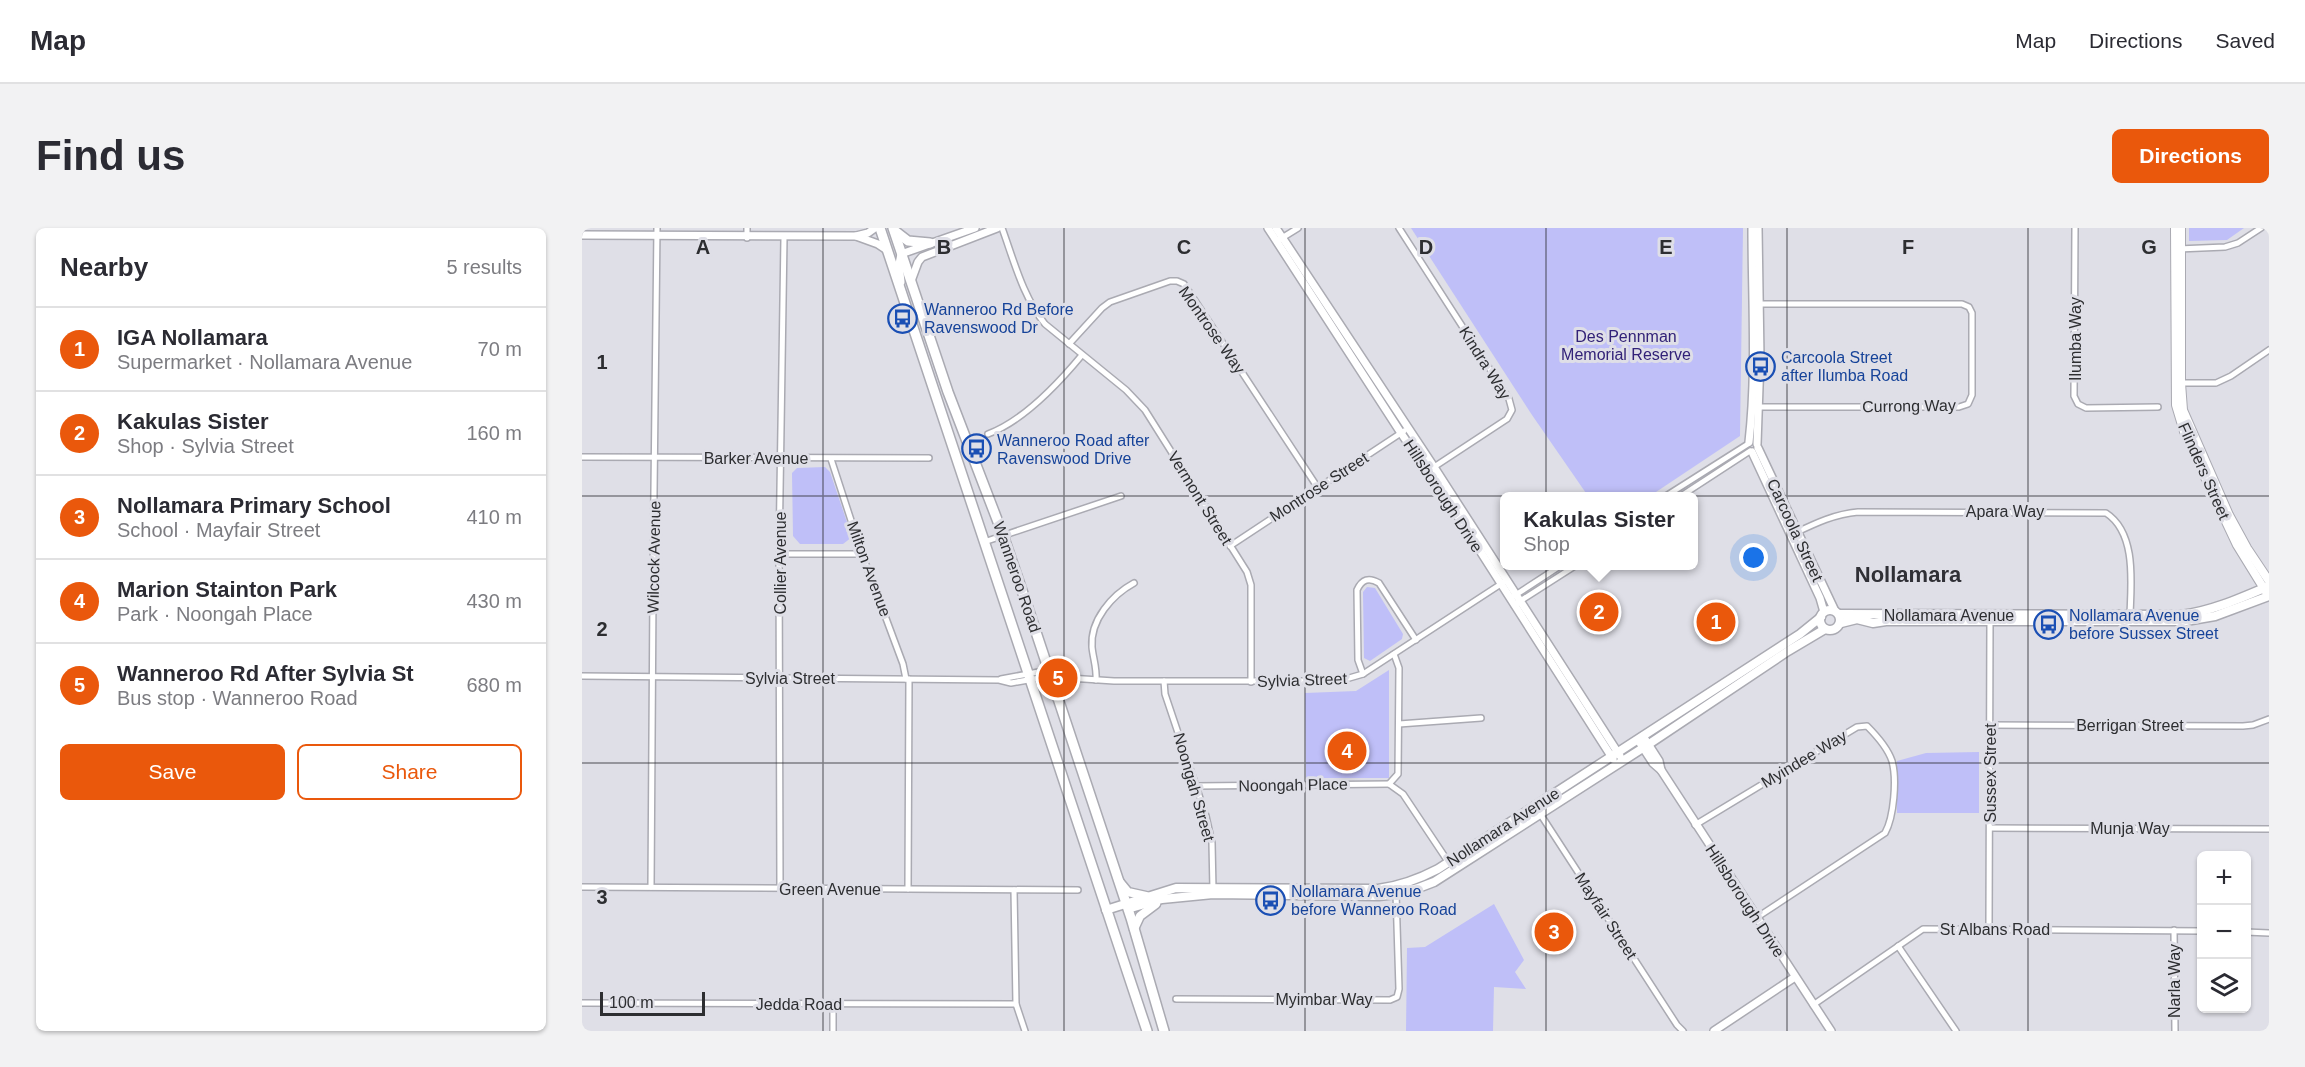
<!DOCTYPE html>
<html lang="en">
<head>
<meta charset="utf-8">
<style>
  body { margin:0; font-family:Arial,sans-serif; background:#f2f2f3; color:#2b2b33 }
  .controls { position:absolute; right:18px; bottom:18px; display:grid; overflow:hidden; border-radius:9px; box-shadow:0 2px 4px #0004 }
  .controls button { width:54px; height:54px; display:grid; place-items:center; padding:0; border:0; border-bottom:2px solid #e1e1e2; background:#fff; color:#2b2b33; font:30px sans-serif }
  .scale { position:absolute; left:18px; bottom:15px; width:105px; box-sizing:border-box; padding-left:6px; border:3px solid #2d2e31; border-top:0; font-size:16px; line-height:21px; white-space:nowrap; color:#2d2e31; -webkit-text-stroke:4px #dfdfe7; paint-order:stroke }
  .you { position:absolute; left:1172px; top:330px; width:21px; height:21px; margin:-15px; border:4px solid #fff; border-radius:50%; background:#1a73e8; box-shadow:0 0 0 9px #1a73e833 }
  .badge { display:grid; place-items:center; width:39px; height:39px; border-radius:50%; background:#ea580c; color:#fff; font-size:20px; font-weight:700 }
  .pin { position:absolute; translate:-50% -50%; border:3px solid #fff; box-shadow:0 2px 6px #0006 }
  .popup { position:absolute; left:918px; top:264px; width:198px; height:78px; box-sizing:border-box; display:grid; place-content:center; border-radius:9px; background:#fff; filter:drop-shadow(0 2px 4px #0005); font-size:20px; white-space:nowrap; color:#7c7c81 }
  .popup b { font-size:22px; color:#2b2b33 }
  .popup::after { content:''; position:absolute; left:50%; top:100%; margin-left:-12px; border:12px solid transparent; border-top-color:#fff }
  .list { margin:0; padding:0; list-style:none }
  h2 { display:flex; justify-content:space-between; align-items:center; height:78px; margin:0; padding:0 24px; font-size:26px }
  h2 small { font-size:20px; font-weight:400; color:#7c7c81 }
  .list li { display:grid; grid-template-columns:39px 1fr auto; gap:18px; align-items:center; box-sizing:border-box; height:84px; padding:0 24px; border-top:2px solid #e1e1e2 }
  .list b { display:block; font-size:22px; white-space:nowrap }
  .list p { margin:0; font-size:20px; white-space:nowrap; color:#7c7c81 }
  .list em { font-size:20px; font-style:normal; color:#7c7c81 }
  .actions { display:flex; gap:12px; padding:18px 24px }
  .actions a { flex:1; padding:14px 0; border:2px solid #ea580c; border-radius:9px; text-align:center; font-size:21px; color:#ea580c }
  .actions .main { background:#ea580c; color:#fff }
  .icon { flex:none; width:33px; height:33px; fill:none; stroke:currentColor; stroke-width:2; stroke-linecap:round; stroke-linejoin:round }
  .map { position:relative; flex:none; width:1687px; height:803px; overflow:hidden; border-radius:9px }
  header { display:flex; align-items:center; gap:36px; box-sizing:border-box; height:84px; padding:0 30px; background:#fff; border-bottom:2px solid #e1e1e2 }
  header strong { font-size:28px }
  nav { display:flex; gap:33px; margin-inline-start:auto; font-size:21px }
  .intro { display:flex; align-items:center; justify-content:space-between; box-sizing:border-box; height:144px; padding:0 36px }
  h1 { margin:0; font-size:42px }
  .button { padding:15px 27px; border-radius:9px; background:#ea580c; color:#fff; font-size:21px; font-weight:700 }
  main { display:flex; gap:36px; padding:0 36px }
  aside { flex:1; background:#fff; border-radius:9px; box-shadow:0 2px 4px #0004 }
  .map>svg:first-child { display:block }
  .green { fill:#bfbff8 }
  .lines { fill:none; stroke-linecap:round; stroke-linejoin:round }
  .minor-casing { stroke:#aaaab2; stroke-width:8 }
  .tertiary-casing { stroke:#aaaab2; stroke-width:10 }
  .secondary-casing { stroke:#aaaab2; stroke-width:10 }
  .primary-casing { stroke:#aaaab2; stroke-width:11 }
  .trunk-casing { stroke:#aaaab2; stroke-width:12 }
  .minor { stroke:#fff; stroke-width:5 }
  .tertiary { stroke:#fff; stroke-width:7 }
  .secondary { stroke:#fff; stroke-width:8 }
  .primary { stroke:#fff; stroke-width:8 }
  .trunk { stroke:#fff; stroke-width:9 }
  .grid { fill:none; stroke:#2d2e31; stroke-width:1.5; stroke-opacity:0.55 }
  .labels { text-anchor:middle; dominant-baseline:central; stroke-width:6; stroke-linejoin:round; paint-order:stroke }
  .transit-label { font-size:16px; fill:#164399; stroke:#dfdfe7; text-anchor:start }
  .street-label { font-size:16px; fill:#2d2e31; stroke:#dfdfe7 }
  .park-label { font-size:16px; fill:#322278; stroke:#dfdfe7 }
  .district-label { font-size:22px; font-weight:bold; fill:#303036; stroke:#dfdfe7 }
  .grid-label { font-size:20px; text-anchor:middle; font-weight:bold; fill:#2d2e31; stroke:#dfdfe7; stroke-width:6; stroke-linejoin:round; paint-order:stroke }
</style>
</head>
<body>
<header>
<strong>Map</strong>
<nav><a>Map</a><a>Directions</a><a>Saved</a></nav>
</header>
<div class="intro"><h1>Find us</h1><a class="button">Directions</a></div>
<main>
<aside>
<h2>Nearby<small>5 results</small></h2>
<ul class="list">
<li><span class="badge">1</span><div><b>IGA Nollamara</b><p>Supermarket · Nollamara Avenue</p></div><em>70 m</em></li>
<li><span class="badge">2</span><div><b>Kakulas Sister</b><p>Shop · Sylvia Street</p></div><em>160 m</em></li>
<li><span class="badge">3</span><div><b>Nollamara Primary School</b><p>School · Mayfair Street</p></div><em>410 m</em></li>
<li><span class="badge">4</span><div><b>Marion Stainton Park</b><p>Park · Noongah Place</p></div><em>430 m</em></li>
<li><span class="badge">5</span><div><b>Wanneroo Rd After Sylvia St</b><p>Bus stop · Wanneroo Road</p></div><em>680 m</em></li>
</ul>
<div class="actions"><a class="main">Save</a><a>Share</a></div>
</aside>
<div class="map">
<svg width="1687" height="803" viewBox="0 0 1687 803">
  <rect width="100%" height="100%" fill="#dfdfe7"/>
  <g class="green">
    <polygon points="829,0 1161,0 1158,208 1068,268 1006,268 950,187"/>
    <polygon points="1607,0 1662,0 1645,12 1607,13"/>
    <polygon points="243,239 248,244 270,309 261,316 218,316 211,308 210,245 215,240"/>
    <polygon points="785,359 793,360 821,406 820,411 788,433 782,430 781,364"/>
    <polygon points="807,442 807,550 724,550 723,465 774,463"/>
    <polygon points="1397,524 1397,585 1315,585 1315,533 1344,525"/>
    <polygon points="912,676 942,732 933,744 944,761 912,759 911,803 824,803 825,720 843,719"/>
  </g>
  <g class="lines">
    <defs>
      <g id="minor">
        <polyline points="165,0 165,10"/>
        <path d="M 420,0 C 432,33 441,69 463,96 L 544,162 L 563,182 L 665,344 L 669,357 L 669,454"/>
        <polyline points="817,0 927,171 930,182 925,191 849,241"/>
        <polyline points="1493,0 1492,168 1496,176 1504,180 1576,179"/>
        <polyline points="695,13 716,0"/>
        <polyline points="1596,21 1643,19 1656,15 1679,0"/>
        <polyline points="487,116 520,80 528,74 588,53 595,53 602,56 736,260"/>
        <polyline points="1596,155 1634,155 1649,148 1687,122"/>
        <polyline points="1175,179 1377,179 1386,176 1390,167 1390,85 1387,79 1380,76 1175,76"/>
        <path d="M 406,206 C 441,193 476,156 500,127"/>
        <polyline points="0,229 347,230"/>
        <polyline points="249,231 280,326 321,436 324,451"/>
        <polyline points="1084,268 1166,216"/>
        <polyline points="1099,268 1168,223"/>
        <path d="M 1213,305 C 1234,295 1253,286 1276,284 L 1524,285 C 1555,305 1549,356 1548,387"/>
        <polyline points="402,314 539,268"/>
        <polyline points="648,318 822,203"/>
        <polyline points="197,326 280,326"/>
        <polyline points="932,368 978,338"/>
        <polyline points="932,377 993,338"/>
        <polyline points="812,426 817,440 816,546 807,556 821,566 867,635"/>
        <path d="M 781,446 L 776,432 L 775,362 C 780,351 787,349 797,355 L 834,412"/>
        <polyline points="0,448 417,452 429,455 469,448"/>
        <polyline points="487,450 532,453 757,453 781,446 922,354"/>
        <polyline points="419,451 467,442"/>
        <path d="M 514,452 C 515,440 511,430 510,419 C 508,392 530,367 552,355"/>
        <polyline points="582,453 583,466 624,588 630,615 631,662"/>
        <polyline points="817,496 899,490"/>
        <polyline points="1408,497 1661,498 1671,497 1687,491"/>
        <polyline points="615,558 807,556"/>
        <polyline points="957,584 1095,797 1101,803"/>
        <path d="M 1113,597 L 1275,499 L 1285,498 C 1294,507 1306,521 1310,533 C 1315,551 1312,589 1303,605 L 1174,690"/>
        <polyline points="1409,600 1687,601"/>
        <polyline points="0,659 496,662"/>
        <path d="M 69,659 C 69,439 73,220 75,0"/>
        <polyline points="198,660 197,326 202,10"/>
        <polyline points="326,661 327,451"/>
        <polyline points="432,662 434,776 443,803"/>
        <polyline points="1407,701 1408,391"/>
        <polyline points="1592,702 1593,803"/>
        <polyline points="1664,704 1687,705"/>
        <polyline points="1316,718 1374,803"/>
        <polyline points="594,771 808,772 815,769 817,761 814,665"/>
        <polyline points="0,775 434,776"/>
        <polyline points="251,776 251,803"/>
        <polyline points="1231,777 1341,701 1620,703"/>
      </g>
      <g id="tertiary">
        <polyline points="686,0 819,205 879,293 1031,531"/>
        <polyline points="694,0 852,239 1038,528"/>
        <polyline points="0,7 274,8 286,5 293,0"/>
        <polyline points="274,8 296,16 305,22"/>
        <polyline points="329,53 336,34 340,29 415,0"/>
        <polyline points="319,54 317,36 319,26 393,0"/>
        <path d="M 1167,214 C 1175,144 1170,71 1170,0"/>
        <polyline points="1175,216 1178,130 1176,0"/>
        <polyline points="1176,220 1253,383"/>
        <polyline points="1170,224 1238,370 1242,384"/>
        <polyline points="1061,508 1077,533 1079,542"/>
        <polyline points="1056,512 1071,535 1079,542 1249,803"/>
        <polyline points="1132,803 1213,749"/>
      </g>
      <g id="secondary">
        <polyline points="1593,0 1594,177 1603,207 1655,317 1684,364"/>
        <polyline points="1599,0 1599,155 1601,182 1647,287 1665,320 1687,353"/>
      </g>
      <g id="primary">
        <circle cx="1248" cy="392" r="10"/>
        <path d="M 1257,386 L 1599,387 C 1630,383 1659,370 1687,358"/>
        <polyline points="1259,395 1275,391 1291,395 1304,393 1604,393 1633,388 1687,368"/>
        <polyline points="537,653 546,664 564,668"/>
        <path d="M 549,680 L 580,671 L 631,666 L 797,668 C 817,667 833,662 852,654 L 1067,516 L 1206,423 L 1243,401"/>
        <path d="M 524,682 L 594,660 L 796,661 C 818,658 837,651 856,641 L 1218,406 L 1239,389"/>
        <polyline points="552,701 558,688 574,676"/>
      </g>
      <g id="trunk">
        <polyline points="298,0 565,803"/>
        <polyline points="311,0 366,164 421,307 447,383 549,690 582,803"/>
        <polyline points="313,3 326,13 348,15"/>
      </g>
    </defs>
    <use href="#minor" class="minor-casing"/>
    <use href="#tertiary" class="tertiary-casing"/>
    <use href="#secondary" class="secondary-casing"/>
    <use href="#primary" class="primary-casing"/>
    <use href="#trunk" class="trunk-casing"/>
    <use href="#minor" class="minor"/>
    <use href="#tertiary" class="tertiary"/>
    <use href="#secondary" class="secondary"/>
    <use href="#primary" class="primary"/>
    <use href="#trunk" class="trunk"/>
  </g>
  <path class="grid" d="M 241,0 L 241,803M 482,0 L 482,803M 723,0 L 723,803M 964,0 L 964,803M 1205,0 L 1205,803M 1446,0 L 1446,803M 0,268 L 1687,268M 0,535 L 1687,535"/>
  <defs>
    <symbol id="bus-ring" viewBox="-11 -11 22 22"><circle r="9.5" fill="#dfdfe7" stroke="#1a4fb4" stroke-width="1.5"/><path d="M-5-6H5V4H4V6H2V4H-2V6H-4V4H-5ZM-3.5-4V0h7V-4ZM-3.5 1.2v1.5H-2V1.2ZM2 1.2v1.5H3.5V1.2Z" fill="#1a4fb4"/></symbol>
  </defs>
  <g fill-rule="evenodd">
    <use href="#bus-ring" x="304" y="74" width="33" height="33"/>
    <use href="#bus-ring" x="1162" y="122" width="33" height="33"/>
    <use href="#bus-ring" x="378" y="204" width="33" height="33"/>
    <use href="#bus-ring" x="1450" y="380" width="33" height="33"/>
    <use href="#bus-ring" x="672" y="656" width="33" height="33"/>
  </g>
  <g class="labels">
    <g class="transit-label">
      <text x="342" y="81">Wanneroo Rd Before<tspan x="342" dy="18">Ravenswood Dr</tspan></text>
      <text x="1199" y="129">Carcoola Street<tspan x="1199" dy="18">after Ilumba Road</tspan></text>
      <text x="415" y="212">Wanneroo Road after<tspan x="415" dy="18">Ravenswood Drive</tspan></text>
      <text x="1487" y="387">Nollamara Avenue<tspan x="1487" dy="18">before Sussex Street</tspan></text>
      <text x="709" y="663">Nollamara Avenue<tspan x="709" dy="18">before Wanneroo Road</tspan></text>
    </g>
    <g class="street-label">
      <text transform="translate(630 102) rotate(55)">Montrose Way</text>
      <text transform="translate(1493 111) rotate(-90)">Ilumba Way</text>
      <text transform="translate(903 135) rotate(58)">Kindra Way</text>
      <text transform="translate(1327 178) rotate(-1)">Currong Way</text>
      <text x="174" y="230">Barker Avenue</text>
      <text transform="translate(1622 243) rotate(66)">Flinders Street</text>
      <text transform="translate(737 259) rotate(-33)">Montrose Street</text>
      <text transform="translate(861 268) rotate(57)">Hillsborough Drive</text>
      <text transform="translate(618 270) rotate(58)">Vermont Street</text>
      <text x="1423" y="283">Apara Way</text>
      <text transform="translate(1213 302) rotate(65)">Carcoola Street</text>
      <text transform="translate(72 329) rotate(-89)">Wilcock Avenue</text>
      <text transform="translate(198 335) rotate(-90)">Collier Avenue</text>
      <text transform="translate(287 341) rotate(70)">Milton Avenue</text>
      <text transform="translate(435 349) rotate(71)">Wanneroo Road</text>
      <text x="1367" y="387">Nollamara Avenue</text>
      <text x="208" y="450">Sylvia Street</text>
      <text transform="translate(720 452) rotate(-2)">Sylvia Street</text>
      <text x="1548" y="497">Berrigan Street</text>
      <text transform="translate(1222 531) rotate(-31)">Myindee Way</text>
      <text transform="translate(1408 545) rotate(-90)">Sussex Street</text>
      <text transform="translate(711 557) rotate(-1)">Noongah Place</text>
      <text transform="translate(612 559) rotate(74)">Noongah Street</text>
      <text transform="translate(921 599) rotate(-33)">Nollamara Avenue</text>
      <text x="1548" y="600">Munja Way</text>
      <text x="248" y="661">Green Avenue</text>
      <text transform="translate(1163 673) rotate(57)">Hillsborough Drive</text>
      <text transform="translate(1024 688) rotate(57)">Mayfair Street</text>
      <text x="1413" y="701">St Albans Road</text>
      <text transform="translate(1592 753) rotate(-90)">Narla Way</text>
      <text x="742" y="771">Myimbar Way</text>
      <text x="217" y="776">Jedda Road</text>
    </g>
    <g class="park-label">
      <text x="1044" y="108">Des Pennman<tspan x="1044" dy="18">Memorial Reserve</tspan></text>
    </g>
    <g class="district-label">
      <text x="1326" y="346">Nollamara</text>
    </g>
  </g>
  <g class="grid-label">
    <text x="121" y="26">A</text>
    <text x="362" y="26">B</text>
    <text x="602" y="26">C</text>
    <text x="844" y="26">D</text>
    <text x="1084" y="26">E</text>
    <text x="1326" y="26">F</text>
    <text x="1567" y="26">G</text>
    <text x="20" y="141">1</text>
    <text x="20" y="408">2</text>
    <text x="20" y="676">3</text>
  </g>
</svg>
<div class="controls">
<button>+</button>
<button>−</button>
<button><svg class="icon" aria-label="layers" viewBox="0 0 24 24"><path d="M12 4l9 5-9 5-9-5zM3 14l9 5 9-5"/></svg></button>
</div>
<div class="scale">100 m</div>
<div class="you"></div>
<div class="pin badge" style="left:1134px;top:394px">1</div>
<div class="pin badge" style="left:1017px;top:384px">2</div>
<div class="popup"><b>Kakulas Sister</b>Shop</div>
<div class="pin badge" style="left:972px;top:704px">3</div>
<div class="pin badge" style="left:765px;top:523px">4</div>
<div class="pin badge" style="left:476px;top:450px">5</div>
</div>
</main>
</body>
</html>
